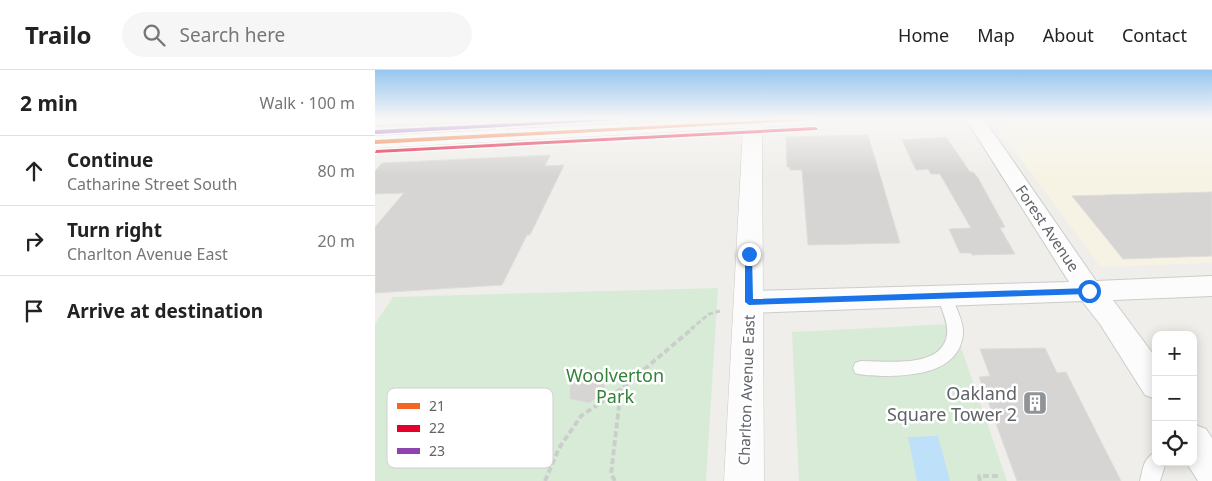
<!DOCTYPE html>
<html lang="en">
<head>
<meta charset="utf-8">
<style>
  body { margin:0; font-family:"Noto Sans",sans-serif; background:#f6f6f6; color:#222 }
  .controls { position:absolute; right:15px; bottom:15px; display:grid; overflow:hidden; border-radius:10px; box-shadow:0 2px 12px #0003 }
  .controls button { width:45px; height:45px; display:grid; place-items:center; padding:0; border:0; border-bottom:1px solid #e0e0e0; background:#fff; color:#222; font:25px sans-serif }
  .stop { position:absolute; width:15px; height:15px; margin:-11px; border:4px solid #1a73e8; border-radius:50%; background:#fff }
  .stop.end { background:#1a73e8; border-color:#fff; box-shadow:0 1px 5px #0008 }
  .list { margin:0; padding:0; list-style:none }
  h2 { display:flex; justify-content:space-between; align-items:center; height:65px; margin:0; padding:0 20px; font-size:21px }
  h2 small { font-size:16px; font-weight:400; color:#767676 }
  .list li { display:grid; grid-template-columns:32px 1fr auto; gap:15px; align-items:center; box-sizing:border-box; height:70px; padding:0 20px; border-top:1px solid #e0e0e0 }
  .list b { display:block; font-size:19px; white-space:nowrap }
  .list p { margin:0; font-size:16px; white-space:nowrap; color:#767676 }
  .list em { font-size:16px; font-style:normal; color:#767676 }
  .icon { flex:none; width:28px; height:28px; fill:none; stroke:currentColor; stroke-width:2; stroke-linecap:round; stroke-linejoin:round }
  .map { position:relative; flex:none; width:837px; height:411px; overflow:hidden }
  header { display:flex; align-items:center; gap:30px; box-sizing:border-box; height:70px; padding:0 25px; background:#fff; border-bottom:1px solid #e0e0e0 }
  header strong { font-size:24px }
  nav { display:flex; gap:28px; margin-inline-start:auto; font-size:18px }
  .search { width:350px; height:45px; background:#f6f6f6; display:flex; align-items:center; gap:12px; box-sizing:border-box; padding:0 18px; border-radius:28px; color:#767676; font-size:19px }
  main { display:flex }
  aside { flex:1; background:#fff }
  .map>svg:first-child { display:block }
  .commercial { fill:#f7f3e4 }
  .medical { fill:#eae0de }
  .green { fill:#d8ebd6 }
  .water { fill:#bfe0f9 }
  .building { fill:#d6d5d3; stroke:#deddd9 }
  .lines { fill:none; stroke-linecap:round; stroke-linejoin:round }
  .service-casing { stroke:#cbcccc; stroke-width:2 }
  .minor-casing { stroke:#cbcccc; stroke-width:2 }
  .secondary-casing { stroke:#cacacb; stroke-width:1 }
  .path-far1 { stroke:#cacfcc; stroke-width:3; stroke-dasharray:5 2.5; stroke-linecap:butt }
  .path { stroke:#cacfcc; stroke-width:4; stroke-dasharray:6 3; stroke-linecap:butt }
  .service { fill:#fdfcfc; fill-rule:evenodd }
  .minor { fill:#fdfcfc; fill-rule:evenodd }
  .secondary { fill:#fdfcfc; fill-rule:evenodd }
  .bus-1-casing { stroke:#fff; stroke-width:3 }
  .bus-2-casing { stroke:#fff; stroke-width:3 }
  .bus-3-casing { stroke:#fff; stroke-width:3 }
  .bus-1 { fill:#f26522; fill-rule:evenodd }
  .bus-2 { fill:#e4002b; fill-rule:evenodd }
  .bus-3 { fill:#8e44ad; fill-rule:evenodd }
  .route { fill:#1a73e8 }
  .labels { text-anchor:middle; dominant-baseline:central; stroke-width:5; stroke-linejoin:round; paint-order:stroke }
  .street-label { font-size:15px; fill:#5f6368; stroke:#fff }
  .near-park-label { font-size:18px; fill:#348238; stroke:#fff }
  .near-poi-label { font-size:18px; fill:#5f6368; stroke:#fff; text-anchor:end }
  .key { fill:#fff; stroke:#cfd0d2; stroke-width:1 }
  .key-label { font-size:14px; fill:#5f6368 }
</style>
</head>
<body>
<header>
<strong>Trailo</strong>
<div class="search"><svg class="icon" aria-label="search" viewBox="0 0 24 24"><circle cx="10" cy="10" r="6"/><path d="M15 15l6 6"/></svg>Search here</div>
<nav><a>Home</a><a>Map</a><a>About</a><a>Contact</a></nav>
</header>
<main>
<aside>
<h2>2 min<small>Walk · 100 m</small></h2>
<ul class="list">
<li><svg class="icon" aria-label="ahead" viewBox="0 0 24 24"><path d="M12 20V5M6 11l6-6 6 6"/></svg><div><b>Continue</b><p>Catharine Street South</p></div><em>80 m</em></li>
<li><svg class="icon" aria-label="right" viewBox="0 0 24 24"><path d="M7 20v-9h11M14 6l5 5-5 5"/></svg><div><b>Turn right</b><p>Charlton Avenue East</p></div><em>20 m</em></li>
<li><svg class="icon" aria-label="arrive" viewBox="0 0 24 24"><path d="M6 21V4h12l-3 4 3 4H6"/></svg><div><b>Arrive at destination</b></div></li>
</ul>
</aside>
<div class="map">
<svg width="837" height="411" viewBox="0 0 837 411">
  <rect width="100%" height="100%" fill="#efeeea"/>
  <polygon class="commercial" points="673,49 837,49 837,193 726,197 619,53"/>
  <polygon class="medical" points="0,49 176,49 0,57"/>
  <g class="green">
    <polygon points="343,218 331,411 0,411 0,254 18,227"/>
    <polygon points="578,254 632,411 424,411 417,262"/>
  </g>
  <polygon class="water" points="563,366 575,411 542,411 533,367"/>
  <g class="building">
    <polygon points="493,65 525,173 433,175 427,100 415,100 415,97 412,97 411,67"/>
    <polygon points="571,67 595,102 598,102 603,108 630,157 625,158 640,184 597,185 596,183 585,183 574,159 596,158 565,104 556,104 553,99 541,100 527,70"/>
    <polygon points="175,85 170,96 189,95 155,165 152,165 127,215 0,223 0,157 29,123 0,124 0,101 7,93"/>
    <polygon points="837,122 837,186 748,189 697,126"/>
    <polygon points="670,278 682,303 691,302 746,411 642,411 604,307 615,306 605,279"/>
    <polygon points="212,301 228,304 230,320 215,333 195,329 195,314"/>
  </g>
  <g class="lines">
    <defs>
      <g id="service">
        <polygon points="0,49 95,49 90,52 0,55"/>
        <polygon points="127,49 137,49 125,67 119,67 117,65"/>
        <path d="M 570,222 L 575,223 L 577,227 C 581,238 589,252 588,264 C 584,303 538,306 507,306 C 498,305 489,306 480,303 L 478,298 L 480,293 L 486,291 C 511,291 567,299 572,265 C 574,253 566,239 563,227 L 565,223 Z"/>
        <path d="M 781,382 L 781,392 L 791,392 L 785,411 L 765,411 C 768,399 768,388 781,382 Z"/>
      </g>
      <g id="minor">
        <polygon points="591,49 609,49 721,211 837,206 837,226 738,230 781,288 781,329 770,325 725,254 707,231 374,243 364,239 360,232 364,225 374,221 694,212"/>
        <polygon points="818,354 831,359 837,368 837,411 823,411 811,392 818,392"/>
      </g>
      <polygon id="secondary" points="334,49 448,49 445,53 439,54 387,57 389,411 349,411 368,58 0,78 0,66"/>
    </defs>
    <use href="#service" class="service-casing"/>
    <use href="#minor" class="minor-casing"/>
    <use href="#secondary" class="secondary-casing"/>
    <polyline class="path-far1" points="316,259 334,244 345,241"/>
    <g class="path">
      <polyline points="170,411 184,378 206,346 246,319 318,258"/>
      <polyline points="240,411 236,404 246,319"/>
      <polyline points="605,411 604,406 625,406"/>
    </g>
    <use href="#service" class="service"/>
    <use href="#minor" class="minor"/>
    <use href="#secondary" class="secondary"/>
    <defs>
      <polygon id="bus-1" points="412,49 441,49 439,50 0,74 0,70"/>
      <polygon id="bus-2" points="440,57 443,59 442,60 0,83 1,80"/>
      <polygon id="bus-3" points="223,49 252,49 250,50 0,64 0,60"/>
    </defs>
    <use href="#bus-1" class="bus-1-casing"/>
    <use href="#bus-2" class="bus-2-casing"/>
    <use href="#bus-3" class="bus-3-casing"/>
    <use href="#bus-1" class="bus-1"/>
    <use href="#bus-2" class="bus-2"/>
    <use href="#bus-3" class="bus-3"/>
  </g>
  <linearGradient id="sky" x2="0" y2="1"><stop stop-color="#97c6ef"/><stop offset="0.46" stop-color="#f8f7f6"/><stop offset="1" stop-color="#f8f7f6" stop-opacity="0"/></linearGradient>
  <rect width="837" height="106" fill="url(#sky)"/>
  <polygon class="route" points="374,181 377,184 378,229 714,218 718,221 714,224 374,235 370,232 370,184"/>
  <defs>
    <symbol id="building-square" viewBox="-11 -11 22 22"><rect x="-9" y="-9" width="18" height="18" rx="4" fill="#919496" stroke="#fff"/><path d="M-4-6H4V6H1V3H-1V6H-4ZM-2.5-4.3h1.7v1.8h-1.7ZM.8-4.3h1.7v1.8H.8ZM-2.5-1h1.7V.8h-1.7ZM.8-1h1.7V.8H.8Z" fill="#fff"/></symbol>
  </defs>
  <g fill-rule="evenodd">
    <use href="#building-square" x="646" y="319" width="28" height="28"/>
  </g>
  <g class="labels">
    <g class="street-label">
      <text transform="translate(673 158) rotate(56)">Forest Avenue</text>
      <text transform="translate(371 320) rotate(-88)">Charlton Avenue East</text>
    </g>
    <g class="near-park-label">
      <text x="240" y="305">Woolverton<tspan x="240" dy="21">Park</tspan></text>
    </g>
    <g class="near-poi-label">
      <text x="642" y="323">Oakland<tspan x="642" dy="21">Square Tower 2</tspan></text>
    </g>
  </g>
  <rect x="12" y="318" width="166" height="80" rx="8" class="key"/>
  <rect x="22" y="333" width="23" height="6" fill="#f26522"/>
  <rect x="22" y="355" width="23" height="7" fill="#e4002b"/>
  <rect x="22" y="378" width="23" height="6" fill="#8e44ad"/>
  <g class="key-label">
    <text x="54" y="341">21</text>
    <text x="54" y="363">22</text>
    <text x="54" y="386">23</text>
  </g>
</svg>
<div class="controls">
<button>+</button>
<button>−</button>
<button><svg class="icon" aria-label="locate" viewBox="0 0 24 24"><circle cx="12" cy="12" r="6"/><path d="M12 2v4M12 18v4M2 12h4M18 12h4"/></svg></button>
</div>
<div class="stop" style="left:714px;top:221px"></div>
<div class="stop end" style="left:374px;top:184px"></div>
</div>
</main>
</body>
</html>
